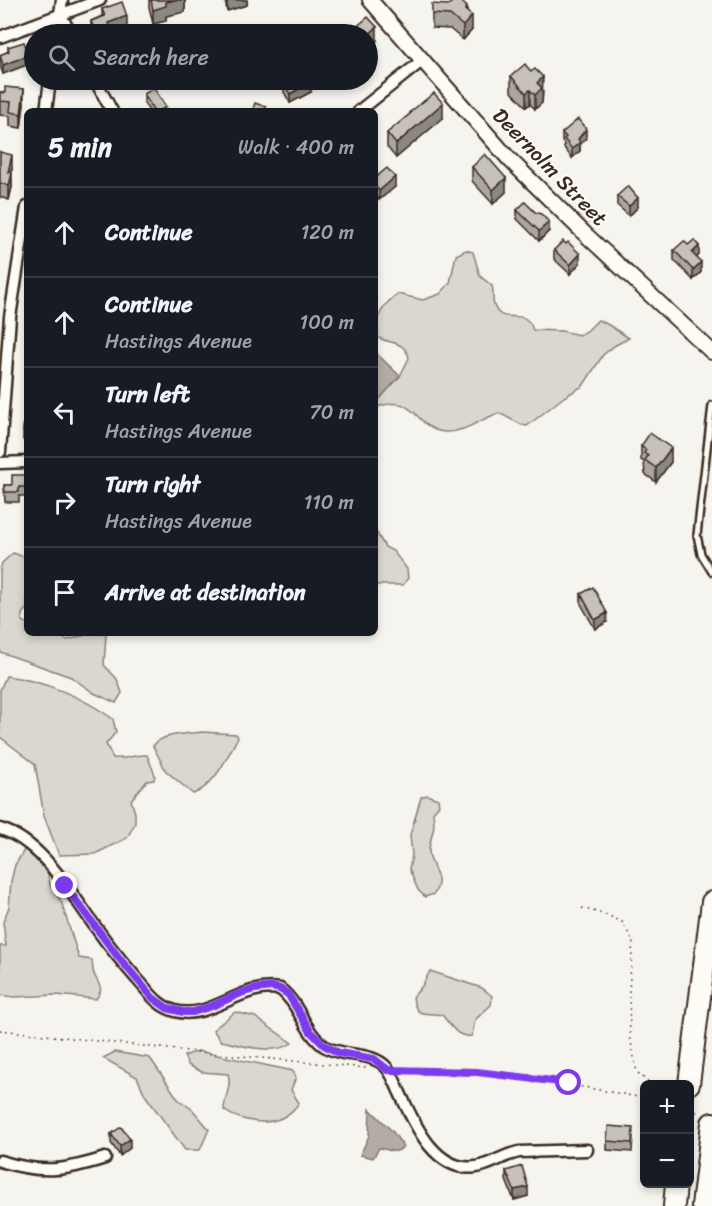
<!DOCTYPE html>
<html lang="en">
<head>
<meta charset="utf-8">
<style>
  body { margin:0; font-family:Sriracha,sans-serif; background:#20242c; color:#f1f3f6 }
  .controls { position:absolute; right:18px; bottom:18px; display:grid; overflow:hidden; border-radius:9px; box-shadow:0 3px 9px #0003 }
  .controls button { width:54px; height:54px; display:grid; place-items:center; padding:0; border:0; border-bottom:2px solid #363941; background:#171b24; color:#f1f3f6; font:30px sans-serif }
  .stop { position:absolute; width:18px; height:18px; margin:-14px; border:4px solid #7c3aed; border-radius:50%; background:#fff }
  .stop.end { background:#7c3aed; border-color:#fff; box-shadow:0 2px 6px #0008 }
  .list { margin:0; padding:0; list-style:none }
  h2 { display:flex; justify-content:space-between; align-items:center; height:78px; margin:0; padding:0 24px; font-size:26px }
  h2 small { font-size:20px; font-weight:400; color:#9ea1a6 }
  .list li { display:grid; grid-template-columns:39px 1fr auto; gap:18px; align-items:center; box-sizing:border-box; height:90px; padding:0 24px; border-top:2px solid #363941 }
  .list b { display:block; font-size:22px; white-space:nowrap }
  .list p { margin:0; font-size:20px; white-space:nowrap; color:#9ea1a6 }
  .list em { font-size:20px; font-style:normal; color:#9ea1a6 }
  .icon { flex:none; width:33px; height:33px; fill:none; stroke:currentColor; stroke-width:2; stroke-linecap:round; stroke-linejoin:round }
  .map { position:relative; flex:none; width:712px; height:1206px; overflow:hidden }
  .search { position:absolute; background:#171b24; box-shadow:0 3px 9px #0003; left:24px; top:24px; width:354px; height:66px; display:flex; align-items:center; gap:15px; box-sizing:border-box; padding:0 21px; border-radius:33px; color:#9ea1a6; font-size:22px }
  .panel { position:absolute; background:#171b24; box-shadow:0 3px 9px #0003; left:24px; top:108px; width:354px; height:528px; border-radius:9px }
  .map>svg:first-child { display:block }
  .green { fill:#dad6d0; stroke:#8a8077; stroke-width:1.5 }
  .water { fill:#b4aca4; stroke:#84786e; stroke-width:1.5 }
  .lines { fill:none; stroke-linecap:round; stroke-linejoin:round }
  .service-casing { stroke:#3b2a1e; stroke-width:10 }
  .minor-casing { stroke:#3b2a1e; stroke-width:15 }
  .tertiary-casing { stroke:#3b2a1e; stroke-width:18 }
  .motorway-casing { stroke:#3b2a1e; stroke-width:24 }
  .path { stroke:#3b2a1e; stroke-width:1.5; stroke-dasharray:1.5 4.5; stroke-linecap:butt }
  .service { stroke:#fdfcf7; stroke-width:5 }
  .minor { stroke:#fdfcf7; stroke-width:10 }
  .tertiary { stroke:#fdfcf7; stroke-width:14 }
  .motorway { stroke:#fdfcf7; stroke-width:20 }
  .wall { fill:#aba6a1; stroke:#3b2a1e; stroke-width:1.5 }
  .shaded-wall { fill:#8b8783; stroke:#3b2a1e; stroke-width:1.5 }
  .building { fill:#c7c1bb; stroke:#3b2a1e; stroke-width:1.5 }
  .route { stroke:#7c3aed; stroke-width:8 }
  .labels { text-anchor:middle; dominant-baseline:central; stroke-width:4.5; stroke-linejoin:round; paint-order:stroke }
  .street-label { font-size:21px; fill:#3b2a1e; stroke:#fdfcf7 }
</style>
</head>
<body>
<div class="map">
<svg width="712" height="1206" viewBox="0 0 712 1206">
  <rect width="100%" height="100%" fill="#f5f4ee"/>
  <filter id="ink" filterUnits="userSpaceOnUse"><feTurbulence type="fractalNoise" baseFrequency=".0167" numOctaves="2"/><feDisplacementMap in="SourceGraphic" scale="12" xChannelSelector="R" yChannelSelector="G"/><feConvolveMatrix kernelMatrix="1 2 1 2 8 2 1 2 1" color-interpolation-filters="sRGB"/></filter>
  <g filter="url(#ink)">
    <g class="green">
      <path d="M 466,250 L 473,252 L 480,276 L 492,286 C 494,292 492,299 494,305 C 502,329 524,303 533,330 L 562,331 L 579,335 L 587,331 L 598,320 L 607,324 L 629,338 L 614,346 L 603,355 L 583,386 L 564,397 L 527,426 L 522,425 L 499,413 C 481,419 464,433 445,432 C 414,430 417,390 375,408 L 375,404 L 400,376 L 409,358 C 404,339 389,345 375,336 C 374,319 384,303 398,294 L 423,300 L 440,294 L 450,283 L 456,255 Z"/>
      <polygon points="375,530 385,547 393,551 407,569 408,578 403,585 375,585"/>
      <path d="M 13,553 L 27,558 L 27,608 L 22,614 L 22,621 L 27,623 L 27,633 L 56,633 L 66,640 C 80,638 91,630 106,635 L 104,665 L 117,679 L 122,693 L 116,703 L 94,693 L 71,677 L 0,652 L 0,570 L 2,563 Z"/>
      <path d="M 6,676 C 44,681 83,697 113,719 L 116,732 L 106,744 L 113,758 C 126,760 134,754 147,755 L 155,775 L 154,780 L 147,781 L 131,800 L 135,813 L 135,823 L 127,838 L 95,854 L 59,855 L 44,816 L 35,764 L 0,737 L 0,690 Z"/>
      <path d="M 202,732 L 236,734 L 238,737 C 228,756 214,787 193,794 L 166,771 L 153,746 C 162,733 187,734 202,732 Z"/>
      <path d="M 427,795 L 438,799 L 439,805 L 433,812 C 436,831 431,833 429,849 C 428,867 446,876 434,894 L 425,897 L 418,890 L 409,869 L 412,855 L 410,835 L 421,797 Z"/>
      <path d="M 27,845 L 46,864 L 50,885 L 61,901 L 79,958 L 92,960 C 93,966 92,971 95,976 C 100,987 104,989 96,999 L 57,995 L 14,997 L 0,995 L 0,946 L 6,946 L 3,922 L 9,907 L 11,881 L 15,865 Z"/>
      <path d="M 430,971 L 482,988 L 492,996 L 491,1005 L 475,1020 L 472,1036 C 456,1038 452,1026 442,1015 C 425,1011 416,1020 413,997 L 422,986 Z"/>
      <path d="M 235,1012 L 255,1017 L 292,1043 C 273,1056 243,1045 221,1041 L 213,1030 Z"/>
      <path d="M 198,1051 L 293,1071 L 296,1077 L 291,1090 L 299,1103 C 286,1121 268,1125 247,1120 C 238,1118 231,1116 224,1110 C 224,1098 232,1086 228,1074 L 202,1072 L 188,1065 L 184,1056 Z"/>
      <polygon points="115,1052 150,1058 178,1099 193,1110 209,1129 200,1150 185,1150 145,1095 137,1077 103,1058"/>
    </g>
    <g class="water">
      <polygon points="375,352 400,376 375,404"/>
      <path d="M 370,1109 L 393,1132 L 403,1146 C 396,1156 389,1149 379,1148 L 373,1158 L 360,1155 L 369,1136 Z"/>
    </g>
    <g class="lines">
      <defs>
        <polyline id="service" points="712,405 697,535 701,554 712,572"/>
        <g id="minor">
          <polyline points="60,14 71,34"/>
          <polyline points="57,34 62,0"/>
          <polyline points="0,37 100,0"/>
          <polyline points="95,80 112,111"/>
          <polyline points="46,111 50,80"/>
          <polyline points="359,111 423,60"/>
          <polyline points="0,452 10,317 27,207"/>
          <polyline points="0,463 27,462"/>
          <path d="M 0,829 C 42,841 72,895 97,929 C 109,946 123,963 137,979 C 149,992 157,1006 175,1011 C 210,1021 242,982 280,989 C 300,1004 304,1032 324,1046 C 343,1058 373,1051 387,1068 C 393,1075 396,1085 400,1093 C 414,1123 435,1173 476,1167 C 491,1165 503,1155 519,1152 L 587,1150"/>
          <path d="M 0,1161 C 42,1174 64,1171 105,1158"/>
        </g>
        <polyline id="tertiary" points="370,0 509,159 585,234 712,352"/>
        <g id="motorway">
          <polyline points="689,1084 712,902"/>
          <polyline points="674,1206 676,1184"/>
          <polyline points="702,1206 712,1123"/>
        </g>
      </defs>
      <use href="#service" class="service-casing"/>
      <use href="#minor" class="minor-casing"/>
      <use href="#tertiary" class="tertiary-casing"/>
      <use href="#motorway" class="motorway-casing"/>
      <g class="path">
        <polyline points="582,908 607,915 622,922 633,941 629,990 630,1037 637,1072 650,1084"/>
        <polyline points="0,1030 178,1050 367,1068"/>
        <polyline points="402,1070 477,1072 533,1078 644,1098"/>
        <polyline points="690,1110 700,1113"/>
      </g>
      <use href="#service" class="service"/>
      <use href="#minor" class="minor"/>
      <use href="#tertiary" class="tertiary"/>
      <use href="#motorway" class="motorway"/>
    </g>
    <g class="wall">
      <polygon points="149,0 185,0 185,12 166,16 166,21 153,24 149,7"/>
      <polygon points="225,0 247,0 247,5 227,11"/>
      <polygon points="102,9 127,30 113,34 91,34 91,21 102,16"/>
      <polygon points="467,12 472,30 463,40 450,29 432,28 432,14"/>
      <polygon points="8,47 29,64 3,74 0,66 0,55 8,52"/>
      <polygon points="511,76 543,92 542,103 535,109 530,104 526,107 511,91"/>
      <polygon points="284,83 311,92 290,103 284,92"/>
      <polygon points="0,92 24,103 21,128 10,126 10,116 0,115"/>
      <polygon points="144,94 166,111 149,111 144,103"/>
      <polygon points="410,112 443,118 396,158 387,147 387,133 410,114"/>
      <polygon points="562,133 586,138 580,145 580,151 572,158 564,148 564,144 562,142"/>
      <polygon points="0,152 12,169 11,173 12,187 9,200 0,197"/>
      <polygon points="472,167 506,192 493,204 472,181"/>
      <polygon points="375,178 395,187 379,200 375,195"/>
      <polygon points="617,196 638,207 629,216 617,205"/>
      <polygon points="517,210 549,231 539,241 517,219"/>
      <polygon points="554,250 580,263 570,274 554,259"/>
      <polygon points="674,250 699,255 696,258 701,272 693,280 674,260"/>
      <polygon points="27,399 27,440 23,440 23,431"/>
      <polygon points="641,446 671,462 656,482 645,474 644,462 641,460"/>
      <polygon points="27,475 27,496 19,496 19,502 5,502 4,485 12,485"/>
      <polygon points="581,594 607,622 595,629 581,604"/>
      <polygon points="111,1134 130,1148 120,1156 111,1143"/>
      <polygon points="633,1137 632,1152 607,1150 607,1141"/>
      <polygon points="506,1171 528,1196 514,1200 506,1180"/>
    </g>
    <g class="shaded-wall">
      <polygon points="174,0 185,0 185,12 166,16 166,21 153,24 153,10 166,2"/>
      <polygon points="232,0 247,0 247,5 227,11 227,1"/>
      <polygon points="467,7 467,21 472,16 472,30 463,40 463,26 465,10"/>
      <polygon points="127,16 127,30 113,34 108,34 108,23"/>
      <polygon points="377,27 377,41 368,49 368,35"/>
      <polygon points="101,30 101,34 95,34 95,32"/>
      <polygon points="29,55 29,64 3,74 3,65"/>
      <polygon points="543,77 542,103 535,109 535,95 537,83"/>
      <polygon points="311,82 311,92 290,103 290,94"/>
      <polygon points="24,89 24,103 21,128 21,114"/>
      <polygon points="530,90 530,104 526,107 526,93"/>
      <polygon points="443,103 443,118 396,158 396,144"/>
      <polygon points="586,129 586,138 580,145 580,151 572,158 572,149 578,139"/>
      <polygon points="12,155 12,169 8,186 8,172"/>
      <polygon points="12,173 12,187 9,200 9,186"/>
      <polygon points="395,177 395,187 379,200 379,191"/>
      <polygon points="506,178 506,192 493,204 493,190"/>
      <polygon points="638,198 638,207 629,216 629,206"/>
      <polygon points="549,222 549,231 539,241 539,231"/>
      <polygon points="699,246 699,255 692,262 692,253"/>
      <polygon points="580,254 580,263 570,274 570,265"/>
      <polygon points="701,262 701,272 693,280 693,270"/>
      <polygon points="671,448 671,462 656,482 656,468"/>
      <polygon points="607,613 607,622 595,629 595,620"/>
      <polygon points="130,1139 130,1148 120,1156 120,1146"/>
      <polygon points="528,1187 528,1196 514,1200 514,1190"/>
    </g>
    <g class="building">
      <polygon points="151,0 174,0 166,2 166,6 153,10"/>
      <polygon points="455,0 460,0 467,7 465,10 472,16 463,26 450,15 432,14 432,4 448,5"/>
      <polygon points="122,2 127,16 108,23 111,33 103,34 101,30 95,32 91,21 105,16 102,9"/>
      <polygon points="368,17 377,27 368,35 348,34"/>
      <polygon points="24,42 29,55 3,65 0,55 9,51 8,47"/>
      <polygon points="525,64 531,72 535,69 543,77 537,83 542,88 535,95 530,90 526,93 511,76"/>
      <polygon points="290,80 309,80 311,82 290,94 284,83"/>
      <polygon points="5,87 24,89 21,114 10,112 11,102 0,101 0,92 5,93"/>
      <polygon points="154,88 166,107 159,111 154,111 144,94"/>
      <polygon points="434,93 443,103 396,144 387,133 411,113 410,112"/>
      <polygon points="255,103 266,107 265,111 252,111"/>
      <polygon points="578,119 586,129 578,139 580,142 572,149 564,139 566,137 562,133"/>
      <polygon points="0,152 12,155 8,172 12,173 9,186 0,183"/>
      <polygon points="485,154 506,178 493,190 472,167"/>
      <polygon points="387,168 395,177 379,191 375,186 375,178"/>
      <polygon points="628,186 638,198 629,206 617,196"/>
      <polygon points="525,202 535,212 541,214 549,222 539,231 517,210"/>
      <polygon points="694,240 699,246 692,253 701,262 693,270 674,250 684,241 688,245"/>
      <polygon points="563,241 566,244 568,242 580,254 570,265 554,250"/>
      <polygon points="26,399 27,399 27,431 23,431"/>
      <polygon points="650,433 671,448 656,468 645,460 648,456 644,453 646,450 641,446"/>
      <polygon points="12,475 27,475 27,487 19,487 19,492 5,492 4,485 12,485"/>
      <polygon points="593,587 607,613 595,620 581,594"/>
      <polygon points="608,1126 633,1128 632,1143 607,1141"/>
      <polygon points="121,1127 130,1139 120,1146 111,1134"/>
      <polygon points="522,1166 528,1187 514,1190 506,1171"/>
    </g>
  </g>
  <g class="lines" filter="url(#ink)">
    <polyline class="route" points="65,886 119,958 153,998 167,1008 183,1012 193,1012 212,1006 241,993 255,989 272,987 280,989 288,994 311,1032 324,1045 339,1053 374,1059 388,1070 477,1072 569,1083"/>
  </g>
  <g class="labels">
    <g class="street-label">
      <text transform="translate(550 167) rotate(46)">Deernolm Street</text>
    </g>
  </g>
</svg>
<div class="controls">
<button>+</button>
<button>−</button>
</div>
<div class="stop" style="left:569px;top:1083px"></div>
<div class="stop end" style="left:65px;top:886px"></div>
<div class="search"><svg class="icon" aria-label="search" viewBox="0 0 24 24"><circle cx="10" cy="10" r="6"/><path d="M15 15l6 6"/></svg>Search here</div>
<section class="panel">
<h2>5 min<small>Walk · 400 m</small></h2>
<ul class="list">
<li><svg class="icon" aria-label="ahead" viewBox="0 0 24 24"><path d="M12 20V5M6 11l6-6 6 6"/></svg><div><b>Continue</b></div><em>120 m</em></li>
<li><svg class="icon" aria-label="ahead" viewBox="0 0 24 24"><path d="M12 20V5M6 11l6-6 6 6"/></svg><div><b>Continue</b><p>Hastings Avenue</p></div><em>100 m</em></li>
<li><svg class="icon" aria-label="left" viewBox="0 0 24 24"><path d="M17 20v-9H6M10 6l-5 5 5 5"/></svg><div><b>Turn left</b><p>Hastings Avenue</p></div><em>70 m</em></li>
<li><svg class="icon" aria-label="right" viewBox="0 0 24 24"><path d="M7 20v-9h11M14 6l5 5-5 5"/></svg><div><b>Turn right</b><p>Hastings Avenue</p></div><em>110 m</em></li>
<li><svg class="icon" aria-label="arrive" viewBox="0 0 24 24"><path d="M6 21V4h12l-3 4 3 4H6"/></svg><div><b>Arrive at destination</b></div></li>
</ul>
</section>
</div>
</body>
</html>
